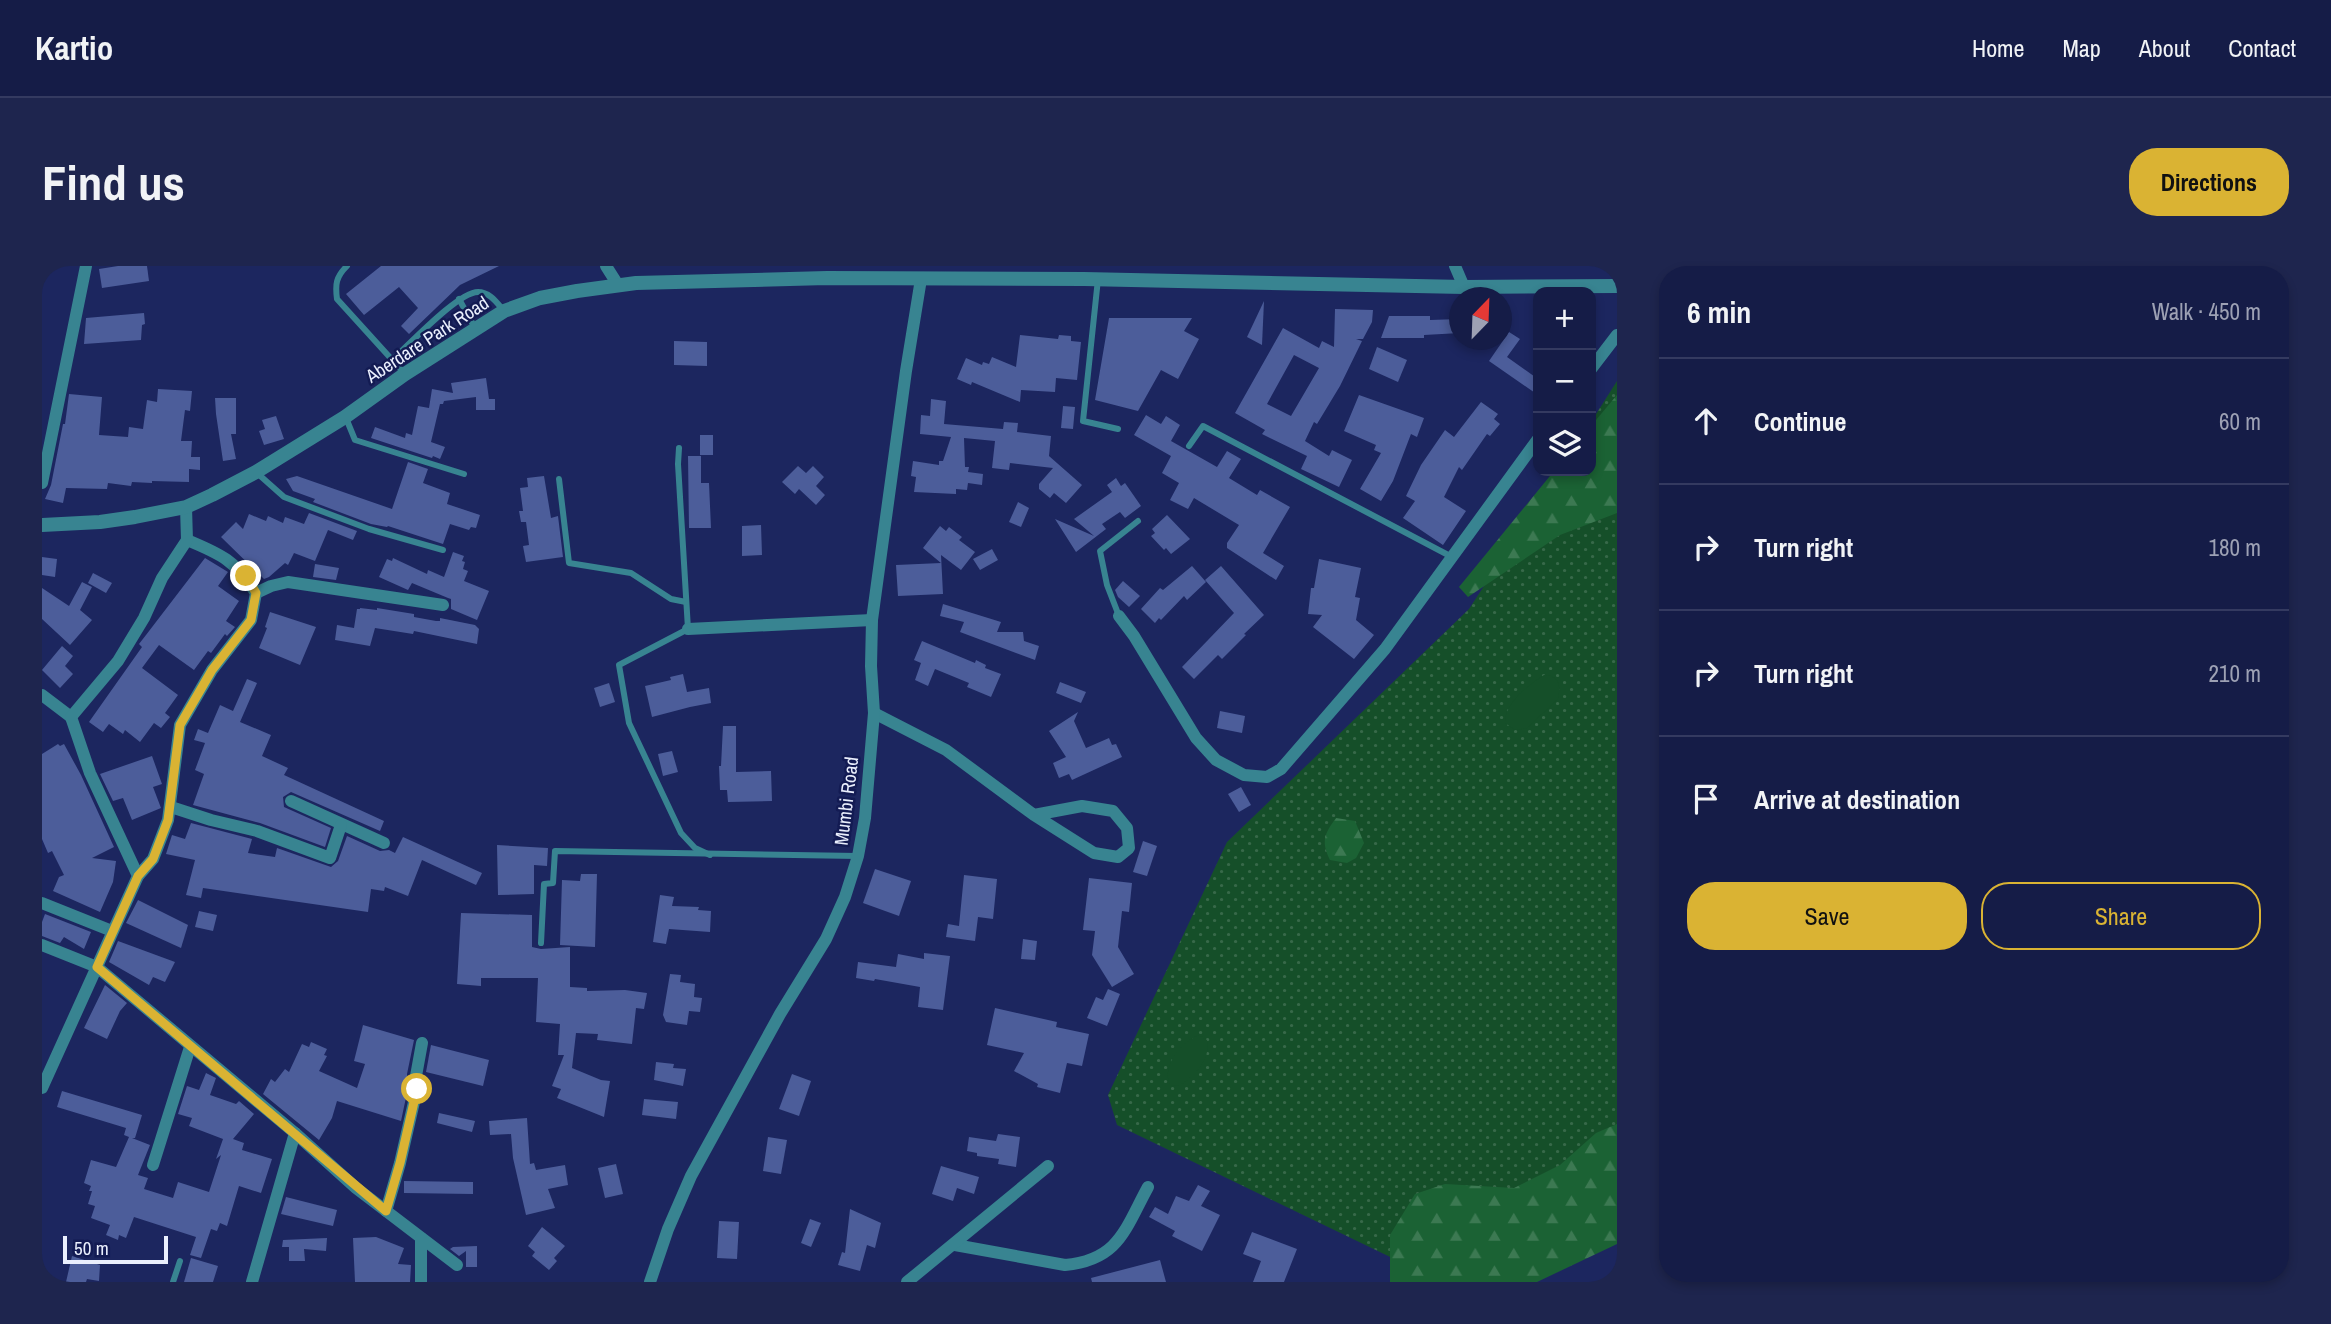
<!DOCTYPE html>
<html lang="en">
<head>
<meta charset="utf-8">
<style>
  body { margin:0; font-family:"Archivo Narrow",sans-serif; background:#1e254e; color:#f1f3f6 }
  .controls { position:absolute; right:21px; top:21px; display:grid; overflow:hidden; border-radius:14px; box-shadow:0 4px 10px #0003 }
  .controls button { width:63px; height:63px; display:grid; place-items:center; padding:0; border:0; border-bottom:2px solid #343a60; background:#151c47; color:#f1f3f6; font:35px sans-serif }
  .compass { position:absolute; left:1407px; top:21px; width:63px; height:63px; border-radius:50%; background:#151c47; box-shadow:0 4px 10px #0003; rotate:23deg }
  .scale { position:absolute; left:21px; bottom:18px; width:105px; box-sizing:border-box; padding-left:7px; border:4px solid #eaeffd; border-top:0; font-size:19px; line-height:24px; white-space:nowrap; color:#eaeffd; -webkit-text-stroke:5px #131b53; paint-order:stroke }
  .stop { position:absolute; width:21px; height:21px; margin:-16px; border:5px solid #dab333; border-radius:50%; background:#fff }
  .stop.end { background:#dab333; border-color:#fff; box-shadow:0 2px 7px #0008 }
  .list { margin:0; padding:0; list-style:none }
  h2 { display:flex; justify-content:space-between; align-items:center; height:91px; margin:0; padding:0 28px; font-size:30px }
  h2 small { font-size:23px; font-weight:400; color:#9da1b4 }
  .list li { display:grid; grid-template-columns:46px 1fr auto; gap:21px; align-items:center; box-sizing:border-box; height:126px; padding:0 28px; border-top:2px solid #343a60 }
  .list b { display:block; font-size:26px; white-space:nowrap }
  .list em { font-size:23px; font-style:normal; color:#9da1b4 }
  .actions { display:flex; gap:14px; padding:21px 28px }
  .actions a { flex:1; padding:16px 0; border:2px solid #dab333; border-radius:28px; text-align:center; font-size:24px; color:#dab333 }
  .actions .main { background:#dab333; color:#111 }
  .icon { flex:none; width:38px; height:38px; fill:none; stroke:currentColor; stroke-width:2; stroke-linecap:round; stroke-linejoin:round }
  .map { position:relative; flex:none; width:1575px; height:1016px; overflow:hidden; border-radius:28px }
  header { display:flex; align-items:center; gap:42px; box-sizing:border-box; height:98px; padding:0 35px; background:#151c47; border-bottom:2px solid #343a60 }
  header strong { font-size:33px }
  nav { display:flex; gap:38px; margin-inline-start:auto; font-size:24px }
  .intro { display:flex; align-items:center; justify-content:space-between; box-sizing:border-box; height:168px; padding:0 42px }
  h1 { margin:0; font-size:49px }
  .button { padding:18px 32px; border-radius:28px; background:#dab333; color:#111; font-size:24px; font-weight:700 }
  main { display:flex; gap:42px; padding:0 42px }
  aside { flex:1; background:#151c47; border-radius:28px; box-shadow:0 4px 10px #0003 }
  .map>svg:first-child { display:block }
  .grass { fill:url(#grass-dots) }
  .forest { fill:url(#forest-firs) }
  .park { fill:#154f29 }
  .building { fill:#4c5d9a; fill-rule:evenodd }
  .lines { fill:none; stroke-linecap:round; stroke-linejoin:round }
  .service { stroke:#388491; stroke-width:6 }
  .minor { stroke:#388491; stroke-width:12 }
  .tertiary { stroke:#388491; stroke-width:14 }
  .route { stroke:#dab333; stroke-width:9 }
  .labels { text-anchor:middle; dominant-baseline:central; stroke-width:5; stroke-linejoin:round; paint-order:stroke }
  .street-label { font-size:19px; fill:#eaeffd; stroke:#131b53 }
</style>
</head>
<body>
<header>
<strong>Kartio</strong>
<nav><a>Home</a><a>Map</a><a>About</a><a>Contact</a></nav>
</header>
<div class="intro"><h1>Find us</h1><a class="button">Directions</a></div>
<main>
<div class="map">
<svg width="1575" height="1016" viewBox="0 0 1575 1016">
  <defs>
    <pattern id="grass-dots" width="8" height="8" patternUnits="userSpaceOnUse" patternTransform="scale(1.75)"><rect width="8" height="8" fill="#154f29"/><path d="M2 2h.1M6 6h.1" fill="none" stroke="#376949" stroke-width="1.8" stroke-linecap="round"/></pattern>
    <pattern id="forest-firs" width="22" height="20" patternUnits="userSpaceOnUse" patternTransform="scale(1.75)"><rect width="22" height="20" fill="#1b6234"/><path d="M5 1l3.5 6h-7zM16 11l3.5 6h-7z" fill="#3c7952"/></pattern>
  </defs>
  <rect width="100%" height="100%" fill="#1c265f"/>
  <polygon class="grass" points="1575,115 1575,957 1400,1016 1075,859 1066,829 1185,576 1427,343 1517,205 1549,205 1549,156"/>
  <g class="forest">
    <polygon points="1575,129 1575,247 1518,269 1426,331 1417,321 1512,205 1549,205 1549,160"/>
    <path d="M 1294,552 L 1313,555 L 1322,577 L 1314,592 L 1305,597 L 1288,594 C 1279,576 1282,568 1294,552 Z"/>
    <polygon points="1575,858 1575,978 1495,1016 1348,1016 1348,969 1373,928 1403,918 1472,922 1518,899 1554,867"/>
  </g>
  <g class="park">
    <path d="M 1502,409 C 1517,409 1519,420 1516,433 L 1485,462 L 1473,464 L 1463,457 C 1462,437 1487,419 1502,409 Z"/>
    <path d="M 1157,769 L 1165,774 C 1169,794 1152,810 1137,820 L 1128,819 C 1119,800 1139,776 1157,769 Z"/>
  </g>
  <g class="building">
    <polygon points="76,0 105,0 107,15 60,22 57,3"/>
    <polygon points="339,0 457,0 418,19 367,68 359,60 376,42 357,21 322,49 304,28"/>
    <polygon points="1222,35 1220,79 1205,71"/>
    <path d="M 1293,43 L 1331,44 L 1330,56 L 1321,73 L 1314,73 L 1320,75 L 1298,120 L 1275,158 L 1272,156 L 1263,175 L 1287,190 L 1290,184 L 1310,194 L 1297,221 L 1259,203 L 1265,190 L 1220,168 L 1223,164 L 1193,147 L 1241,62 L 1277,82 L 1280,75 L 1292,81 ZM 1252,89 L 1277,102 L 1249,150 L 1225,138 Z"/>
    <polygon points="102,47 103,58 100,59 99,74 42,78 44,52"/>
    <polygon points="1347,50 1388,50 1388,54 1418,53 1418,67 1382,69 1382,72 1339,72"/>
    <polygon points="1067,52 1150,52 1142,65 1157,73 1136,113 1119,104 1096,145 1053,134"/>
    <polygon points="1467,66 1478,73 1465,91 1496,113 1496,129 1447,95"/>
    <polygon points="978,69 1016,73 1017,69 1029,70 1029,75 1039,76 1035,114 1014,112 1013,126 979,124 978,136 930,116 929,119 915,113 924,92 940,99 941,96 947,98 950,91 974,101"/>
    <polygon points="632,75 665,76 665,100 632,99"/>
    <polygon points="1335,81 1365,94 1356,116 1327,103"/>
    <polygon points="444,112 447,133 453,133 453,144 434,144 434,131 402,135 401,138 398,138 389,176 403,181 398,193 391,190 390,192 329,172 333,161 363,172 364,167 370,169 376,140 387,142 390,123 411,127 409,117"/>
    <polygon points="116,123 150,125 148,145 143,144 139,175 150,175 149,191 158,191 158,204 147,203 147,216 110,215 110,217 90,216 89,220 66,217 65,223 24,222 21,237 3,233 9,219 21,158 23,158 27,128 60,131 57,169 86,171 87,161 101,163 105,134 115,136"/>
    <polygon points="1317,129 1382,152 1375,171 1369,168 1351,215 1339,235 1318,223 1339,187 1332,184 1334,179 1302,165"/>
    <polygon points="173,132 194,132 194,168 189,168 194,193 181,195 174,148"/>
    <polygon points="889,133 904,135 902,158 961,163 962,156 976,157 975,166 1009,170 1007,190 1040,219 1024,237 1012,227 1008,232 997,223 997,218 1011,202 968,197 967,204 950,202 953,175 922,172 923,201 927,201 926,206 941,208 940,219 926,217 925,224 914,223 914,228 872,226 874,211 869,210 871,195 897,199 897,195 901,195 909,171 878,168 879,149 888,150"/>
    <polygon points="1439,136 1456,148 1452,153 1458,158 1448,170 1445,168 1420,204 1417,201 1402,231 1424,245 1401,279 1361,252 1373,235 1364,230 1379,199 1403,164 1412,171"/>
    <polygon points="1021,140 1033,141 1031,163 1019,162"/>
    <polygon points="1104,149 1119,158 1124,150 1138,159 1129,175 1175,201 1185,185 1199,193 1187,212 1215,229 1218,224 1248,241 1221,287 1242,300 1234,314 1185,282 1185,277 1197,259 1152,232 1146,243 1128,234 1137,217 1120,207 1129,190 1092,169"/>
    <polygon points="234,150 242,173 222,179 217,165 223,163 220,154"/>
    <rect x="658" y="169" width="13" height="20"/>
    <polygon points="646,190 659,190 659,217 667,217 669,262 647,262"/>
    <polygon points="366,196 386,203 381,217 408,227 405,238 438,249 434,262 429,261 427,264 408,258 401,278 346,260 345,261 329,258 271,236 273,233 251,225 244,213 255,210 350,243"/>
    <polygon points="756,200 764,207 771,200 782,211 774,220 783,229 774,239 757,223 753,228 740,216"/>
    <polygon points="502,210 509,252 516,250 521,291 484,296 481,280 487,279 484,256 479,256 477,245 481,245 478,222 486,221 485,212"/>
    <polygon points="1074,212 1079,220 1083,217 1099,240 1083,252 1078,246 1060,258 1064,263 1034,286 1013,253 1052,270 1032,253 1070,226 1065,219"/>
    <polygon points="976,236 987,242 979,261 967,256"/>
    <polygon points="267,247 315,265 311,274 286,264 273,295 252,287 246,299 243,297 227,311 222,313 179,271 194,256 201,263 207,248 224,255 226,250 241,257 243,251 262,258"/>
    <polygon points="1125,249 1148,273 1129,288 1124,282 1122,284 1109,270 1113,267 1110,263"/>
    <polygon points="719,259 720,289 700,290 700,260"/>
    <polygon points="898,260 904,265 907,261 920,271 917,274 933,286 919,304 899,289 901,328 856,330 854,299 899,297 881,282"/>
    <polygon points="950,283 956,294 938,304 931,293"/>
    <polygon points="411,286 422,290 420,295 423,296 421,303 426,305 422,315 447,325 435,354 409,343 409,333 406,332 370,317 366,324 337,311 345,293 350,295 351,292 385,308 386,304 402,311"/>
    <polygon points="0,291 15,293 13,311 0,309"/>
    <polygon points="163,292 186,306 176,320 197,335 184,355 193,361 185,370 183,368 169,387 166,385 152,404 117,379 100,402 136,429 123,447 128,451 119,462 112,457 98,476 83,464 81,468 67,458 61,466 47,456 100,381 97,378 104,369"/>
    <polygon points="1277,293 1319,302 1313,331 1318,332 1314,354 1332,369 1312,393 1271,361 1280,349 1266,348 1269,322 1272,322"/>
    <polygon points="273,298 297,302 294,314 271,311"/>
    <polygon points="1150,300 1164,316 1145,334 1142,330 1119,354 1117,352 1113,357 1099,343 1118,322 1121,324"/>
    <polygon points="1179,300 1222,349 1202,368 1204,369 1180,393 1176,389 1152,413 1140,401 1192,347 1163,314"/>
    <polygon points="51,307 70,317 64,327 46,317"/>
    <polygon points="1081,315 1098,330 1087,341 1076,331 1073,324"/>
    <polygon points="40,316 50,321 38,344 50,354 28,379 0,353 0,322 27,340"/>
    <polygon points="901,338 959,356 955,366 981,366 982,375 997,380 993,394 918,366 922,356 898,350"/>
    <polygon points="318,342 335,344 335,342 372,348 372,351 394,355 398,355 398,352 433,359 437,363 435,378 372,365 371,368 333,362 328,380 293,374 295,359 312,362 315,343 318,343"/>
    <polygon points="228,346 274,361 258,399 217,382 225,362 223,361"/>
    <polygon points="880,375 933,397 934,394 944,399 943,402 959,408 949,431 925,421 927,417 893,403 886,420 873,414 879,397 872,394"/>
    <polygon points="20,380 31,390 23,400 31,408 18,422 0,404"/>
    <polygon points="641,408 645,426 667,422 669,437 648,441 610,451 603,420 629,414 628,411"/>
    <polygon points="205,413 215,417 198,456 229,469 220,490 246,502 242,509 342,555 338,565 249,526 241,531 242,541 289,562 283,581 218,557 151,539 162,508 153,504 163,477 152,474 156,463 166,467 178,439 191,445"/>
    <polygon points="1018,416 1044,426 1039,437 1014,427"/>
    <polygon points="567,417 573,436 558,441 552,422"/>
    <polygon points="1178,445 1203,450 1200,467 1175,462"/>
    <polygon points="1036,446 1032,455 1044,482 1067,472 1070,479 1074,478 1080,491 1030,514 1027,508 1017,512 1011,497 1024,491 1007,465"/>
    <polygon points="681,460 694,460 694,506 729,505 730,535 686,536 685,524 678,524 677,500 679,500"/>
    <polygon points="16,478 18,480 22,478 39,509 72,581 50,592 74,595 71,616 58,646 11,625 17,611 22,609 10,585 6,587 0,573 0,488"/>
    <polygon points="630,485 636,506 621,510 616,488"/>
    <polygon points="110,490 120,518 111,521 119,542 90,554 81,532 71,535 58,508"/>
    <polygon points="1199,521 1209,539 1197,546 1186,528"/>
    <polygon points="149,557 210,573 206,587 233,591 235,582 289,601 296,595 305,570 338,585 347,584 353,587 361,571 440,607 434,619 380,594 366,630 343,621 342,625 329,623 326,646 161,622 159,632 144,629 153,594 124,588 130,569 143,573"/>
    <polygon points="1101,575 1115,580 1105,610 1091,606"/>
    <polygon points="455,579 506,582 505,600 492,599 492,628 456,629"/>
    <polygon points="833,603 869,615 857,650 821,637"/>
    <polygon points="539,608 555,608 553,681 518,679 520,614 538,615"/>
    <polygon points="922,609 955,613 951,653 936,651 933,675 904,671 906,658 917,660"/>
    <polygon points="1047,612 1090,617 1087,646 1080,645 1076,681 1092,708 1070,721 1050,689 1053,665 1041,664"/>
    <polygon points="618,629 632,631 630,640 657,641 656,644 669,645 668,666 627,663 624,678 611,676"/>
    <polygon points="96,634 146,659 139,682 84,657"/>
    <polygon points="157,645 175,649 171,665 153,661"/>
    <polygon points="419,647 490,649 490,681 499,683 528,681 528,721 545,722 545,725 583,724 605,727 602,743 594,742 590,778 555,774 556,768 534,767 530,802 559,814 568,815 562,851 515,832 519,823 510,820 522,789 516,789 518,758 494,756 496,712 439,712 439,720 415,718"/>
    <polygon points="3,648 49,666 42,683 22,671 18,677 0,670 0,656"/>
    <polygon points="981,673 995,675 993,694 979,693"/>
    <polygon points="76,675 133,696 123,716 111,711 107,719 67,696"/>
    <polygon points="882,687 908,690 901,744 876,741 878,721 833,713 832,715 814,712 816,696 854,701 856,688 882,693"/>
    <polygon points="628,708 639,709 638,716 653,718 652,731 660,732 658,746 647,745 645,759 624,756 621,749"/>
    <polygon points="63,719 85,737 78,745 65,773 42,762"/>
    <polygon points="1066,723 1078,728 1065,760 1045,752 1054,731 1061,734"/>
    <polygon points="953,742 1015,756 1014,761 1047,768 1040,800 1025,797 1018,827 995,821 996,818 972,805 982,787 945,779"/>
    <polygon points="321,759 372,774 365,808 366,822 359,855 295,835 290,852 277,874 221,828 229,813 233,816 243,803 247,806 260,778 267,781 269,776 285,783 282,789 285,790 277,805 315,822 323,798 312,795"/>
    <polygon points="389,779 447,794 441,820 384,806"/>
    <polygon points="614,796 632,798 631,802 644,803 641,820 612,814"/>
    <polygon points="164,807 174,812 168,829 194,838 197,835 212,848 191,873 202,877 200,884 230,893 219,927 197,920 185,960 178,957 175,965 169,963 159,992 148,989 154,971 92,951 84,972 77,969 76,974 64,969 68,959 49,952 53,940 46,938 50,925 47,925 49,920 42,917 49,894 74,901 87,871 82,869 84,862 15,841 20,825 100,849 93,872 90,872 108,879 96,909 106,912 102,923 131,932 136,916 167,926 179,889 174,893 181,873 147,860 150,852 136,848 145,820 157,824"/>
    <polygon points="750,808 769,815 757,850 737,843"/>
    <polygon points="602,833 636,836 634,853 600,849"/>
    <polygon points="397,847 433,855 430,866 395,857"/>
    <polygon points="485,852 488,898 492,897 494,904 523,899 526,919 506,923 513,942 484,949 471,892 469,868 448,869 447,855"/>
    <polygon points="956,868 978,871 974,901 956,898 957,893 935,890 935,887 925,885 927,871 954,875"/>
    <polygon points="726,871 745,874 739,908 721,905"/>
    <polygon points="574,898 581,928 563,932 556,902"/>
    <polygon points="899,900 937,911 932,928 915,922 911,935 890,928"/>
    <polygon points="362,915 431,916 431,928 362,927"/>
    <polygon points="1156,919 1168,925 1159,940 1178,949 1160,985 1130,970 1133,965 1107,951 1113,941 1126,948 1134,930 1147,935"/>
    <polygon points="244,931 295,944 291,960 239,948"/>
    <polygon points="808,943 839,957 833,982 825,979 818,1005 796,999 800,986 803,987"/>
    <polygon points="768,953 779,957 769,981 759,977"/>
    <polygon points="677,955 697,956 695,993 675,992"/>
    <polygon points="500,961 523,980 512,992 515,995 507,1004 490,990 493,986 486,980"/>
    <polygon points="1210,966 1255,983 1242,1016 1211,1016 1219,995 1201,988"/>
    <polygon points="334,971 362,982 356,998 369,999 368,1016 313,1016 311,972"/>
    <polygon points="285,972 284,985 262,983 263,995 247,995 247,981 240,981 241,974"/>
    <polygon points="435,980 435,1001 424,1001 424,985 417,990 408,983 411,981"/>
    <polygon points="30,990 58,999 57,1015 45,1013 44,1016 24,1016"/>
    <polygon points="149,992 176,1000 171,1016 142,1016"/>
    <polygon points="1118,994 1124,1016 1050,1016 1049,1012"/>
  </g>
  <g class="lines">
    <g class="service">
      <path d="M 305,0 C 294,11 293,18 295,33 L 363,108"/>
      <polyline points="1056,13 1041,155 1076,163"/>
      <polyline points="417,33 433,62"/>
      <path d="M 350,94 C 367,79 416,26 436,26 C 448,26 455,37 462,45"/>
      <polyline points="304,152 313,174 422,208"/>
      <polyline points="1147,180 1161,160 1410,291"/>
      <polyline points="637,182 636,198 646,363 577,399 587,457 639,567 653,582 668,589"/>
      <polyline points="215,207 242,231 327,263 401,284"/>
      <polyline points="517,213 527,297 589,307 629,333 644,336"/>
      <polyline points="1077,350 1065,319 1058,285 1096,255"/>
      <polyline points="499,677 502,618 511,617 513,585 816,590"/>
      <polyline points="131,1016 138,995"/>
    </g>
    <g class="minor">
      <polyline points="564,0 576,19"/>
      <polyline points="1413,0 1422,21"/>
      <polyline points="1549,103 1575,69"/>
      <polyline points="0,217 44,0"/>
      <polyline points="214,327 229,320 246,316 401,339"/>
      <polyline points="1077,350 1092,370 1154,472 1174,494 1202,509 1225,511 1239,503 1343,383 1496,173"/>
      <polyline points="646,363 830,354"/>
      <polyline points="0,429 29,451"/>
      <polyline points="832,447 904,484 992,549 1052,587 1076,591 1087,582 1085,562 1071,545 1040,540 992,549"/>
      <polyline points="249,535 342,577"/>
      <polyline points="129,541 169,554 215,565 288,592 299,559"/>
      <path d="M 96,610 L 111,593 L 126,554 L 138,459 L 170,404 L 209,354 L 214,327 C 194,295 179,288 145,274"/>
      <polyline points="0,637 70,665"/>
      <polyline points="0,679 55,701 253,867 314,922 415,999"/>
      <polyline points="0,822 96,610 48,507 29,451 76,395 102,352 120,312 145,274 144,241"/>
      <polyline points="111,899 148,781"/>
      <polyline points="344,945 358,897 375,823 374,810 380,777"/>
      <path d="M 913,979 L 1023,999 C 1077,994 1083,963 1106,921"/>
      <polyline points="210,1016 253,867"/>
      <polyline points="379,1016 379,972"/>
      <polyline points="608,1016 626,963 649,910 738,748 784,673 803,631 816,590 823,552 832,447 829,400 830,354 864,105 879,13"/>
      <polyline points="865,1016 1006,900"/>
    </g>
    <polyline class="tertiary" points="0,259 58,256 93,251 144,241 170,229 214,206 303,151 363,108 462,45 498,32 535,25 594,17 785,12 1042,13 1422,21 1575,20"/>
  </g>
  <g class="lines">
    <polyline class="route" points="204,310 214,327 209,354 170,404 138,459 126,554 111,593 96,610 55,701 344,945 358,897 375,823"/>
  </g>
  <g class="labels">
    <g class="street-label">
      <text transform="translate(385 73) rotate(-33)">Aberdare Park Road</text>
      <text transform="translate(804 535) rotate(-83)">Mumbi Road</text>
    </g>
  </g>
</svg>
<div class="controls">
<button>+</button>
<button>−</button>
<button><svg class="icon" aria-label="layers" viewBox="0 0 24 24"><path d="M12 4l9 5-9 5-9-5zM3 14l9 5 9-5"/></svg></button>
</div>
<svg class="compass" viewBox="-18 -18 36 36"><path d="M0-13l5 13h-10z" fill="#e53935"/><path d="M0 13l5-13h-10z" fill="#9da1b4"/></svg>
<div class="scale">50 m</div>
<div class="stop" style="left:375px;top:823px"></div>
<div class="stop end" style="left:204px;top:310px"></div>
</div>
<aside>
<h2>6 min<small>Walk · 450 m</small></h2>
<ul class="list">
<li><svg class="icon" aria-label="ahead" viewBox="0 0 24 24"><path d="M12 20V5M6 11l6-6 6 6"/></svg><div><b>Continue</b></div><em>60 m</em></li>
<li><svg class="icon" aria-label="right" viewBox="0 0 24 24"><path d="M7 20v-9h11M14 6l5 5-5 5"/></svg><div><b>Turn right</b></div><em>180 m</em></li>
<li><svg class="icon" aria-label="right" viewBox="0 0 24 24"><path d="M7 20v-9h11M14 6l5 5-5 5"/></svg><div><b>Turn right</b></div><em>210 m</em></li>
<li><svg class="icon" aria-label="arrive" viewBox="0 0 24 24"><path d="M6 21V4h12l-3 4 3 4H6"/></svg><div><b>Arrive at destination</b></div></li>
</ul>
<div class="actions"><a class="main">Save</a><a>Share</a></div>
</aside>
</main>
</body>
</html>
